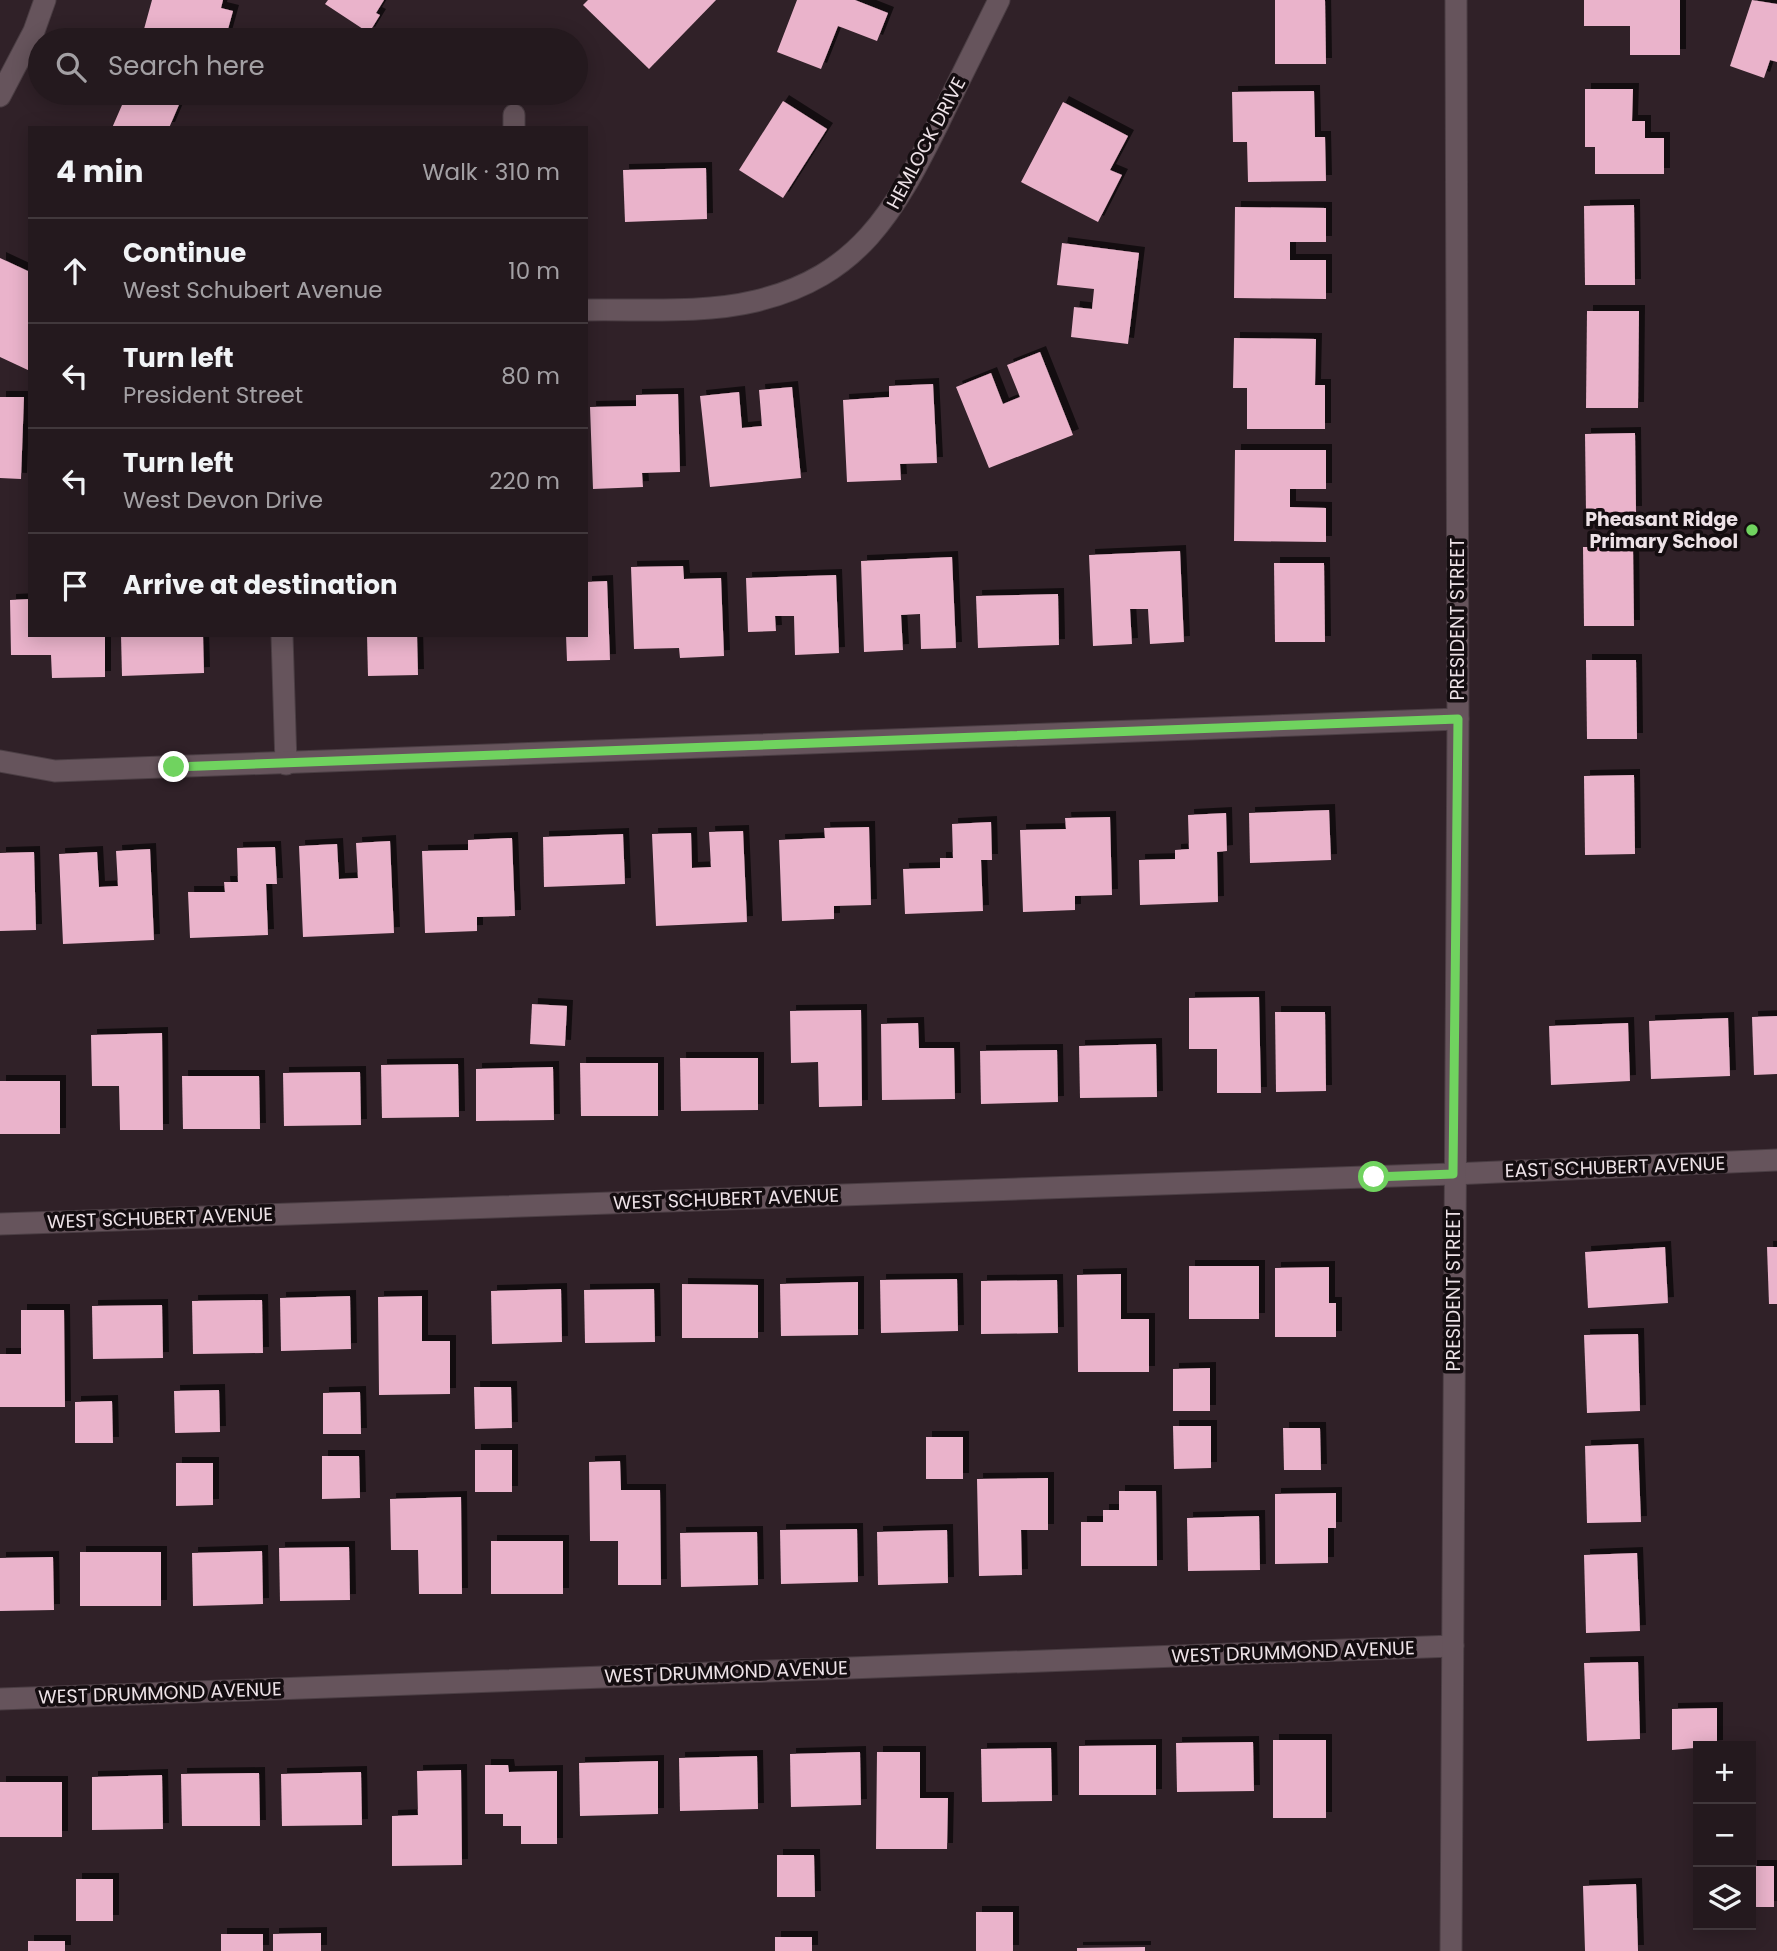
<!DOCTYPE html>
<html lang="en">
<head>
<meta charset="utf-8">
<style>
  body { margin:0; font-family:Poppins,sans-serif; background:#30262b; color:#f1f3f6 }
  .controls { position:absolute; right:21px; bottom:21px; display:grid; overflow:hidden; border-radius:0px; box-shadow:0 4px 18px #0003 }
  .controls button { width:63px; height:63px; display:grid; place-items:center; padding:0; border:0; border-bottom:2px solid #41383c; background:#24191e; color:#f1f3f6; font:35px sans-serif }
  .stop { position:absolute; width:21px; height:21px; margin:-16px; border:5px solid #70d35f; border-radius:50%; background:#fff }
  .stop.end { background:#70d35f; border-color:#fff; box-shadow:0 2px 7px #0008 }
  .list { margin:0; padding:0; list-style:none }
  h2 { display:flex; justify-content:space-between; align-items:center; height:91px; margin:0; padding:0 28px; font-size:30px }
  h2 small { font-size:23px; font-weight:400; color:#a3a0a4 }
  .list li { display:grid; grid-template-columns:46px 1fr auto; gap:21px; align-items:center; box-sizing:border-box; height:105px; padding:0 28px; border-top:2px solid #41383c }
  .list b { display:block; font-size:26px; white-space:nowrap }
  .list p { margin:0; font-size:23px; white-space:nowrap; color:#a3a0a4 }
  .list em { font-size:23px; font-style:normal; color:#a3a0a4 }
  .icon { flex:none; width:38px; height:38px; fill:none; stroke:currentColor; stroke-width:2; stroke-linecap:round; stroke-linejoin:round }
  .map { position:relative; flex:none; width:1777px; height:1951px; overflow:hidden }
  .search { position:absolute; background:#24191e; box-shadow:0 4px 18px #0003; left:28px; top:28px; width:560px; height:77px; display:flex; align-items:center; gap:18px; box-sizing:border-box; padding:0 24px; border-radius:38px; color:#a3a0a4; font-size:26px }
  .panel { position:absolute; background:#24191e; box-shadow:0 4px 18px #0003; left:28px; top:126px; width:560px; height:511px; border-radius:0px }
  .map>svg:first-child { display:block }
  .building { fill:#eab3cb; filter:url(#shadow) }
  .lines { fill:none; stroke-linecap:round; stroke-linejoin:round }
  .street-casing { stroke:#4b3e44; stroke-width:23 }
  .street { stroke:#66545c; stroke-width:21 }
  .route { stroke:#70d35f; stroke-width:9 }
  .poi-dot { fill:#70d35f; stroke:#140d10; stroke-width:2.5 }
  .labels { text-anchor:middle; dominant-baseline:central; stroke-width:7; stroke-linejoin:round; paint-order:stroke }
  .street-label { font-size:19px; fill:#ede2e7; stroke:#140d10 }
  .poi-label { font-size:19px; font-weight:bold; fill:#ede2e7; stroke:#140d10; text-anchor:end }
</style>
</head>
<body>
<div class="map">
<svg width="1777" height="1951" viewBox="0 0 1777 1951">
  <defs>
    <filter id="shadow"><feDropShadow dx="6" dy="-6" stdDeviation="0" flood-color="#0009"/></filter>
  </defs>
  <rect width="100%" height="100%" fill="#302128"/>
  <g class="building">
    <polygon points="152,0 223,0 221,8 233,11 225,40 141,40"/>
    <polygon points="328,0 384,0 376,13 380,15 369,33 325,4"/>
    <polygon points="588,0 716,0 649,69 583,5"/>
    <polygon points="797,0 855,0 888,13 877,41 838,26 821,69 777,52"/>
    <polygon points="1275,0 1325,0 1326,64 1275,64"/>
    <polygon points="1584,0 1680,0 1680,55 1630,55 1630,26 1584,26"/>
    <polygon points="1752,0 1777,4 1777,62 1770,60 1764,78 1730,66"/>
    <polygon points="1585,89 1633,89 1632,121 1645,121 1645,138 1664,138 1664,174 1595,174 1595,147 1585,147"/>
    <polygon points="1314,91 1315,137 1325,137 1326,181 1248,182 1247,142 1233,142 1232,92"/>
    <polygon points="98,93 184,93 169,128 112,128 122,105 97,95"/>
    <polygon points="783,101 827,129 783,198 739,170"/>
    <polygon points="1063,102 1128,136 1110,170 1122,175 1098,222 1021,182"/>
    <polygon points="706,168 707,219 625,222 623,170"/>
    <polygon points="1634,205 1635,285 1585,285 1584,206"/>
    <polygon points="1235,207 1326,208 1326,242 1290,242 1290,260 1326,260 1326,299 1234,298"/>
    <polygon points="1062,243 1139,253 1128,344 1071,337 1074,307 1092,309 1094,289 1057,285"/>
    <polygon points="0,258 30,272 30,371 0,357"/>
    <polygon points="1587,311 1639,311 1638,408 1586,408"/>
    <polygon points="1234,338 1316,339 1315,385 1325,385 1325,429 1247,429 1247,388 1233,388"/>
    <polygon points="1040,352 1073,435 989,468 956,387 991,373 1003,404 1020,397 1007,365"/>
    <polygon points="933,384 937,463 900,464 901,480 847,482 843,400 889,397 889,386"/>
    <polygon points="792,387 801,478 710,487 700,396 739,392 742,428 762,426 759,390"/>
    <polygon points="678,394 680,472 642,473 643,487 593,489 590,407 636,406 636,395"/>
    <polygon points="0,397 24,397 21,479 0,478"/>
    <polygon points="1635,433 1636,512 1586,513 1585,434"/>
    <polygon points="1235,450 1326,450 1326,489 1290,489 1290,507 1326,508 1326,542 1234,541"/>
    <polygon points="1583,547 1633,547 1634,626 1584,626"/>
    <polygon points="1180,551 1184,642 1150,644 1148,609 1130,609 1132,644 1093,646 1089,555"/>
    <polygon points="952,557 956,648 921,649 920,614 901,615 903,650 864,652 861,561"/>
    <polygon points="1274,563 1324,563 1325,642 1275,642"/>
    <polygon points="683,566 684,579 721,578 724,656 680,658 679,648 634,649 631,567"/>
    <polygon points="836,575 839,653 795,655 794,616 775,616 776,631 748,632 746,578"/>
    <polygon points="607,581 610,660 567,661 566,635 586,635 586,582"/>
    <polygon points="1058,594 1059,645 978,648 976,596"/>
    <polygon points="30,599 30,635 105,635 105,677 52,678 51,655 11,655 10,600"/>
    <polygon points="121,635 203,635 204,673 122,676"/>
    <polygon points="367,635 417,635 418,675 368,676"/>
    <polygon points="1586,660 1636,660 1637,739 1587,739"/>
    <polygon points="1634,775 1635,854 1585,855 1584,776"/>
    <polygon points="1329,810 1331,860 1250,863 1249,813"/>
    <polygon points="1226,813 1227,851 1217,852 1218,902 1140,905 1139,860 1175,859 1175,850 1189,849 1188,815"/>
    <polygon points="1110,817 1112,895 1075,896 1075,910 1023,912 1020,830 1066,829 1065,818"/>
    <polygon points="991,822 992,860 981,860 983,911 905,914 903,869 940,868 940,858 953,858 952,824"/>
    <polygon points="869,827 871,905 834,906 834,919 782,921 779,840 825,838 824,828"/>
    <polygon points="743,831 747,922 656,926 652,834 691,833 692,868 711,867 709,832"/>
    <polygon points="623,834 625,884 544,887 543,837"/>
    <polygon points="512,838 515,916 477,917 477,931 425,933 422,851 468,850 468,840"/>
    <polygon points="390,841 394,933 303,937 299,846 337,844 339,879 358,878 356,843"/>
    <polygon points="275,847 277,884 266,884 268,935 190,938 188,892 225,892 224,882 238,882 237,848"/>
    <polygon points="150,849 154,940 63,944 59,854 97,852 99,887 118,886 116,851"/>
    <polygon points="34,852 36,930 0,931 0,853"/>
    <polygon points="1259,997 1261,1093 1217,1093 1217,1049 1189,1049 1189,998"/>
    <polygon points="532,1004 567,1006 565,1046 530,1044"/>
    <polygon points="861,1010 862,1106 819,1107 818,1062 791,1063 790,1011"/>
    <polygon points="1275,1012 1325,1012 1326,1091 1276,1092"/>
    <polygon points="1777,1016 1777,1074 1754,1075 1752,1017"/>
    <polygon points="1728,1018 1730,1076 1651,1079 1649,1021"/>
    <polygon points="918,1023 919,1048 954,1048 955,1099 882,1100 881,1024"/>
    <polygon points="1628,1023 1630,1081 1551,1085 1549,1026"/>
    <polygon points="162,1033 163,1130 120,1130 119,1086 92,1086 91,1035"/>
    <polygon points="1156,1044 1157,1097 1080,1098 1079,1046"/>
    <polygon points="1057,1050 1058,1102 981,1104 980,1051"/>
    <polygon points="680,1058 758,1058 758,1110 681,1111"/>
    <polygon points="580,1063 658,1063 658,1116 581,1116"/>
    <polygon points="458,1064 459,1117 382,1118 381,1065"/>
    <polygon points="553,1067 554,1120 476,1121 476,1069"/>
    <polygon points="360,1072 361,1125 284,1126 283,1073"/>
    <polygon points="182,1076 259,1076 260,1129 183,1129"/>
    <rect x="0" y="1081" width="60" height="53"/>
    <polygon points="1665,1247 1668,1303 1588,1308 1585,1252"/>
    <polygon points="1767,1247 1777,1247 1777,1304 1769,1304"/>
    <rect x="1189" y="1266" width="70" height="53"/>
    <polygon points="1329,1267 1329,1303 1336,1303 1336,1337 1275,1337 1275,1268"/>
    <polygon points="1121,1274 1121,1319 1149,1319 1149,1372 1078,1372 1077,1275"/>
    <polygon points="957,1279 958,1331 881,1333 880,1280"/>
    <polygon points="1057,1280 1058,1333 981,1334 981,1281"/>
    <polygon points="858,1282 858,1335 781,1336 780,1284"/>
    <polygon points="682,1284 758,1285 758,1338 682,1338"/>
    <polygon points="561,1289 562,1342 492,1344 491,1291"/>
    <polygon points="654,1289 655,1342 585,1343 584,1290"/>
    <polygon points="350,1296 351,1349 281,1351 280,1298"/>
    <polygon points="422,1296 422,1341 450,1341 450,1394 379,1395 378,1297"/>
    <polygon points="262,1300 263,1353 193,1354 192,1301"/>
    <polygon points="162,1305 163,1358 93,1359 92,1306"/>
    <polygon points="21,1310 64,1310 65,1407 0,1407 0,1354 21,1354"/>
    <polygon points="1638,1334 1640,1411 1587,1413 1584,1335"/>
    <polygon points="1210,1368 1210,1411 1173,1411 1173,1369"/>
    <polygon points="474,1387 511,1387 512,1428 475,1429"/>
    <polygon points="219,1390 220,1432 175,1433 174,1391"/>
    <polygon points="360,1392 361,1434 323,1434 323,1393"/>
    <polygon points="112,1401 113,1443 75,1443 75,1402"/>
    <polygon points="1173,1426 1211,1426 1211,1468 1174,1469"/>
    <polygon points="1283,1428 1320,1428 1321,1470 1284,1470"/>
    <rect x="926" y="1437" width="37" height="42"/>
    <polygon points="1638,1444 1641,1522 1587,1523 1585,1446"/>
    <rect x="475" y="1450" width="37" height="42"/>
    <polygon points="322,1456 359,1456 360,1498 322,1499"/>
    <polygon points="620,1461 621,1490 660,1490 661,1585 618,1585 618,1541 590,1541 589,1462"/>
    <polygon points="176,1463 213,1463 213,1505 176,1506"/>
    <polygon points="1048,1478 1048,1530 1021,1530 1022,1575 979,1576 977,1479"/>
    <polygon points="1119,1491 1156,1491 1157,1566 1081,1566 1081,1522 1103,1522 1103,1510 1119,1510"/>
    <polygon points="1336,1493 1336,1528 1328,1528 1328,1563 1275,1564 1275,1494"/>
    <polygon points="461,1497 462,1594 419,1594 418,1550 391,1550 390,1499"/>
    <polygon points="1259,1516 1260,1570 1188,1571 1187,1518"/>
    <polygon points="857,1529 858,1582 781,1584 780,1530"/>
    <polygon points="947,1530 948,1583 878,1585 877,1532"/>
    <polygon points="757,1532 758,1585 681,1587 680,1533"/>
    <rect x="491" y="1541" width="72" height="53"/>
    <polygon points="349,1547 350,1600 280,1601 279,1548"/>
    <polygon points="262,1551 263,1604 193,1606 192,1553"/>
    <rect x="80" y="1552" width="81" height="54"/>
    <polygon points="1637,1553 1640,1631 1586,1633 1584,1555"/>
    <polygon points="53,1557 54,1610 0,1611 0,1558"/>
    <polygon points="1638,1662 1640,1739 1587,1741 1584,1663"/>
    <polygon points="1717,1708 1717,1746 1672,1750 1672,1709"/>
    <rect x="1273" y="1740" width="53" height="78"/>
    <polygon points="1253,1742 1254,1791 1177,1792 1176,1743"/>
    <polygon points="1156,1745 1156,1795 1079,1795 1079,1746"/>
    <polygon points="1051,1748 1052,1801 982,1802 981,1749"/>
    <polygon points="860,1752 861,1805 791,1807 790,1754"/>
    <polygon points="877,1752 920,1752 920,1798 948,1798 947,1849 876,1849"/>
    <polygon points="757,1756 758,1809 680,1811 679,1758"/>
    <polygon points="658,1761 658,1814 580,1816 579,1763"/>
    <polygon points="485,1765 508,1765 509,1772 557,1771 557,1844 521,1844 521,1826 503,1826 503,1814 485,1814"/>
    <polygon points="461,1770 462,1865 392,1866 392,1816 418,1815 417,1771"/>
    <polygon points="361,1772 362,1825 282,1826 281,1774"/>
    <polygon points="259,1773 260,1826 182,1826 181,1774"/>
    <polygon points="162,1775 163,1829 92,1830 92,1777"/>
    <rect x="0" y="1782" width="62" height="55"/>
    <polygon points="777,1855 814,1855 815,1897 777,1897"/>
    <rect x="1751" y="1866" width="23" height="41"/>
    <rect x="76" y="1879" width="37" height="42"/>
    <polygon points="1636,1884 1638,1951 1585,1951 1583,1886"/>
    <rect x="976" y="1912" width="37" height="39"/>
    <polygon points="321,1933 321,1951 273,1951 273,1934"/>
    <rect x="221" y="1934" width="42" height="17"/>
    <rect x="775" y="1937" width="37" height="14"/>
    <rect x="28" y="1941" width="37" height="10"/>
    <polygon points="1145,1947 1145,1951 1077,1951 1077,1948"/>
  </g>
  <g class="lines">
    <defs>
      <g id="street">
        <polyline points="0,96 34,31 45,0"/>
        <polyline points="514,115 514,128"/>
        <path d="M 586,310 C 642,309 702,314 756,301 C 859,276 894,212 938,124 C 958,82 979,41 999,0"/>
        <polyline points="282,635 286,764"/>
        <polyline points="0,761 55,771 1458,719"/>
        <polyline points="0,1224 1453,1174 1777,1160"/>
        <polyline points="0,1699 1453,1646"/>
        <polyline points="1451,1951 1458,719 1456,0"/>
      </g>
    </defs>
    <use href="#street" class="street-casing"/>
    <use href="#street" class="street"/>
  </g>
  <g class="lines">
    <polyline class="route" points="174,767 1458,719 1453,1174 1374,1177"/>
  </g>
  <circle class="poi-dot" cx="1752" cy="530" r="7"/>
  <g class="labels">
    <g class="street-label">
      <text transform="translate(926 143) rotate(-62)">HEMLOCK DRIVE</text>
      <text transform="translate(1457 619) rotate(-90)">PRESIDENT STREET</text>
      <text transform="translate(1615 1167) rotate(-2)">EAST SCHUBERT AVENUE</text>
      <text transform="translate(726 1199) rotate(-2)">WEST SCHUBERT AVENUE</text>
      <text transform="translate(160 1218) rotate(-2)">WEST SCHUBERT AVENUE</text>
      <text transform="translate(1453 1290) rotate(-90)">PRESIDENT STREET</text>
      <text transform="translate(1293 1652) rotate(-2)">WEST DRUMMOND AVENUE</text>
      <text transform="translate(726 1672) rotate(-2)">WEST DRUMMOND AVENUE</text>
      <text transform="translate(160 1693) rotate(-2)">WEST DRUMMOND AVENUE</text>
    </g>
    <g class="poi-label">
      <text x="1738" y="519">Pheasant Ridge<tspan x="1738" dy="22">Primary School</tspan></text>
    </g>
  </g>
</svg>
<div class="controls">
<button>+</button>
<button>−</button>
<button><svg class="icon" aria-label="layers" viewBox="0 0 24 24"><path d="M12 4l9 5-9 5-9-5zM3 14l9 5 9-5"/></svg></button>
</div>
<div class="stop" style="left:1374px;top:1177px"></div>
<div class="stop end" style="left:174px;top:767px"></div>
<div class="search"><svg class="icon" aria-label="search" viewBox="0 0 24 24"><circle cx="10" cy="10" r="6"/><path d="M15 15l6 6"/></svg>Search here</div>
<section class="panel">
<h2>4 min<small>Walk · 310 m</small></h2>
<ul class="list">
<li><svg class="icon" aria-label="ahead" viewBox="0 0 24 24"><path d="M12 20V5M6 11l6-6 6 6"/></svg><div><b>Continue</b><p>West Schubert Avenue</p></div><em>10 m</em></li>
<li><svg class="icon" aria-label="left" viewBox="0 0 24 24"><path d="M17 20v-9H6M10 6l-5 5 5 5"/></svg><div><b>Turn left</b><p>President Street</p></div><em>80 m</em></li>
<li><svg class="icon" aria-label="left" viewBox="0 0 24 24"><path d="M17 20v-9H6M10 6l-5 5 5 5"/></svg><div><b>Turn left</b><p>West Devon Drive</p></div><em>220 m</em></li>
<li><svg class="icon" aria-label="arrive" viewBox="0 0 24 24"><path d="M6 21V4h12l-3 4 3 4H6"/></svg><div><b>Arrive at destination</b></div></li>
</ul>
</section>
</div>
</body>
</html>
